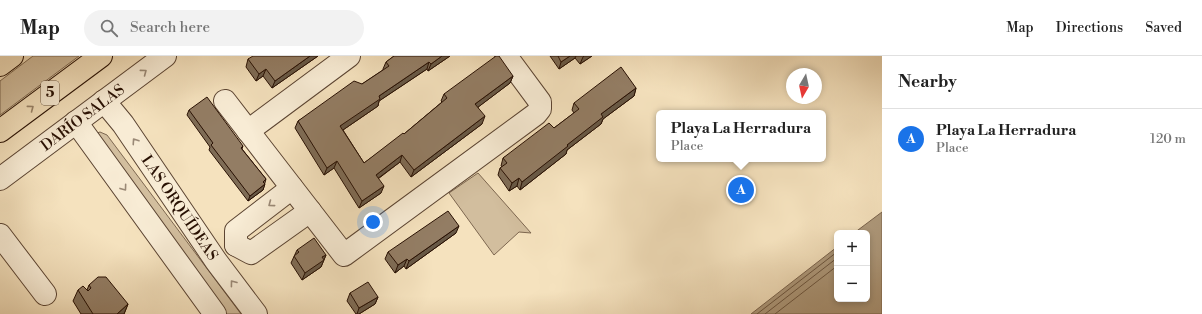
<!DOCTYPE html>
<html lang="en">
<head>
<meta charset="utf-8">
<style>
  body { margin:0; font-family:"Libre Bodoni",serif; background:#f2f2f2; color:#222 }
  .controls { position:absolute; right:12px; bottom:12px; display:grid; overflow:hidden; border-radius:6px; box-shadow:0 2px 6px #0003 }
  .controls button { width:36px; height:36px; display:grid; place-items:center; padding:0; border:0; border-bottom:1px solid #e0e0e0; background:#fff; color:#222; font:20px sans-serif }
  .compass { position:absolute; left:786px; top:12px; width:36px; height:36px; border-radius:50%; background:#fff; box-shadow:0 2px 6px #0003; rotate:189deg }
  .you { position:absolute; left:373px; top:166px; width:14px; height:14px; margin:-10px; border:3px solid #fff; border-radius:50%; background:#1a73e8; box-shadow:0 0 0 6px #1a73e833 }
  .badge { display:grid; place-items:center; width:26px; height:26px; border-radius:50%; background:#1a73e8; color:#fff; font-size:13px; font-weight:700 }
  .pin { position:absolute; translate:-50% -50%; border:2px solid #fff; box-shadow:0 1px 4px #0006 }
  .popup { position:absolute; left:656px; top:54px; width:170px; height:52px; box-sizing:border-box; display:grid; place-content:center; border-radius:6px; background:#fff; filter:drop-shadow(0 1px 3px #0005); font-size:13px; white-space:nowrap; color:#767676 }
  .popup b { font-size:15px; color:#222 }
  .popup::after { content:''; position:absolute; left:50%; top:100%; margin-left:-8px; border:8px solid transparent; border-top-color:#fff }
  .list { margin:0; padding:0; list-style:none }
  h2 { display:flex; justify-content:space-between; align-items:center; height:52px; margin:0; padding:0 16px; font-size:17px }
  h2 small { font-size:13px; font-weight:400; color:#767676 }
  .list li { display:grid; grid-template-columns:26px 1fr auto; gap:12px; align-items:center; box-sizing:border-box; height:60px; padding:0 16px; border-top:1px solid #e0e0e0 }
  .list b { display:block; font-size:15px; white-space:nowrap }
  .list p { margin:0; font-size:13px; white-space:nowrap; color:#767676 }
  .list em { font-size:13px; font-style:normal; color:#767676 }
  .icon { flex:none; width:22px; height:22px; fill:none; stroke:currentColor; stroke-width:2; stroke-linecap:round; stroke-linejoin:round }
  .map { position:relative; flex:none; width:882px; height:258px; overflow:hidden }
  header { display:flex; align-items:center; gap:24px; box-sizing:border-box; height:56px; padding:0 20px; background:#fff; border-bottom:1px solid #e0e0e0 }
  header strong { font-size:19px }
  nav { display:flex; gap:22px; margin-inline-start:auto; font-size:14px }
  .search { width:280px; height:36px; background:#f2f2f2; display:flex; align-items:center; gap:10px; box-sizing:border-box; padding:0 14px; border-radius:22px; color:#767676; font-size:15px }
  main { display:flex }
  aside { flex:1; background:#fff }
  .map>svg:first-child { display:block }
  .green { fill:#d2be9e; stroke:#7d6750 }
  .water { fill:#af9b7e; stroke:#79634d }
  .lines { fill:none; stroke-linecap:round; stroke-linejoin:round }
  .shore { stroke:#6c5640; stroke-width:1 }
  .minor-casing { stroke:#5b4432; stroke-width:24 }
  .highway-casing { stroke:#281003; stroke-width:24 }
  .minor { stroke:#f8ecd5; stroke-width:22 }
  .highway { stroke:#f5e2be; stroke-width:22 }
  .wall { fill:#7e6c56; stroke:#281003 }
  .shaded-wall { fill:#675846; stroke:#281003 }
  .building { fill:#937d64; stroke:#281003 }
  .oneway { stroke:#9a8976 }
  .oneway2 { stroke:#99846a }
  .labels { text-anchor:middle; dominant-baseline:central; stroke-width:3; stroke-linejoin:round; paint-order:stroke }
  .shield { fill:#f8ecd5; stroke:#665242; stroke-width:1 }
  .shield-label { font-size:14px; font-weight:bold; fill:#281003 }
  .street-label { font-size:15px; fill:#281003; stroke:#f8ecd5 }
</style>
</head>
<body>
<header>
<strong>Map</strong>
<div class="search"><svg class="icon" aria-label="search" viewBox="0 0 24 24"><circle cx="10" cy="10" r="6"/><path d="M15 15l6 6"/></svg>Search here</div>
<nav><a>Map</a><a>Directions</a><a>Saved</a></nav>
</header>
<main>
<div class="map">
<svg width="882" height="258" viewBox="0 0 882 258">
  <rect width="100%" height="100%" fill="#f5e2be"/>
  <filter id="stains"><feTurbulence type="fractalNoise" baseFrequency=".005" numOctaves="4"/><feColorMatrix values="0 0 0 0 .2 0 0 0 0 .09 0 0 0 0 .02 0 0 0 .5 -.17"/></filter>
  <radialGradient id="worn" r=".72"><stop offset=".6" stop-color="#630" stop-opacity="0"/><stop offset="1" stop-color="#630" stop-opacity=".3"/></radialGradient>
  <g class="green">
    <polygon points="33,0 79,0 0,59 0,25"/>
    <polygon points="100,76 107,79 241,258 224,258 97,77"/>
    <polygon points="478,117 531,177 519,176 494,199 449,137"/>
  </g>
  <polygon class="water" points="882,156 882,258 751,258 837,191 837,243 867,243 867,177 854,177"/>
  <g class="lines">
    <g class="shore">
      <polyline points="757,258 837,196"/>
      <polyline points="765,258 837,202"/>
      <polyline points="775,258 837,210"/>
    </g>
    <defs>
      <g id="minor">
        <path id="s1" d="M 104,45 L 123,68 L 216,205 L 256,258"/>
        <polyline points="225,45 344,199 536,58 540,53 540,46 506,0"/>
        <polyline points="76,66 215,258"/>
        <polyline points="248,75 349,0"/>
        <path id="s2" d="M 0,123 L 165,0"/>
        <polyline points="0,179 45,238"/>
        <polyline points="236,189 251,197 310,155"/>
        <polyline points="236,189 236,175 292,132"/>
      </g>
      <g id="highway">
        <polyline points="0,9 12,0"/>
        <polyline points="0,75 101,0"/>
      </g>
    </defs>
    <use href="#minor" class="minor-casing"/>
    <use href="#highway" class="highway-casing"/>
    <use href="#minor" class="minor"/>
    <use href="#highway" class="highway"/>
  </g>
  <g class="wall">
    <polygon points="318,0 272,32 263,20 256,25 246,11 248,3"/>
    <polygon points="394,0 450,0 428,15 427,13 379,45 378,50 343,74 364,107 404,78 442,46 441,45 444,38 513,20 510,27 478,51 482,68 411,121 400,106 378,123 381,137 359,152 334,112 324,119 295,72 298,65 362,28 383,14 383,13 386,6"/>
    <polygon points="550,0 592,0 580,8 575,2 559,13"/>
    <polygon points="636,32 634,40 603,63 601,68 567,94 566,98 520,134 517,130 509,135 498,119 500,112 502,111 501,110 503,102 554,72 574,57 572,54 574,47"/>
    <polygon points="189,54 243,90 242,93 266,123 263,134 248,145 209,94 210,91 187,59"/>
    <polygon points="456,177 406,213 404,210 395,217 385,203 388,196"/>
    <polygon points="297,194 326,199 321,211 302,224 291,207"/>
    <polygon points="89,229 128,248 124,258 81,258 73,245 78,234 87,234"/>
    <polygon points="350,237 378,241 375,248 359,258 356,258 347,245"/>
  </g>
  <g class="shaded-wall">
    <polygon points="310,0 318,0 272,32 275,25"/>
    <polygon points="442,0 450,0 428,15 431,8"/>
    <polygon points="570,0 576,0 575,2 559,13 561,6"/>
    <polygon points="584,0 592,0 580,8 583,1"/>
    <polygon points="429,6 427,13 379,45 378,50 337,78 340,70 379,40"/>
    <polygon points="266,13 263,20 256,25 259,18"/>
    <polygon points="513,20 510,27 473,55 475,48"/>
    <polygon points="636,32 634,40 603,63 601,68 567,94 566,98 520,134 522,126 567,89 601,58"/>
    <polygon points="485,60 482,68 411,121 414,114"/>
    <polygon points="402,99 400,106 373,126 376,119"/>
    <polygon points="337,105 334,112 324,119 327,112"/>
    <polygon points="519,122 517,130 509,135 512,127"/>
    <polygon points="265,128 263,134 248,145 250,140"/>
    <polygon points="384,130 381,137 359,152 362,145"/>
    <polygon points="459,170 456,177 406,213 409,205"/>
    <polygon points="326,199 321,211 302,224 305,217 322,201"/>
    <polygon points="407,203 404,210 395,217 398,209"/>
    <polygon points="378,241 375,248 359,258 357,258 359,252"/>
    <polygon points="128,248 124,258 117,258"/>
  </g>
  <g class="building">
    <polygon points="253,0 310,0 275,25 266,13 259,18 248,3"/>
    <polygon points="394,0 442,0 431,8 429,6 379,40 380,43 340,70 364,107 403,77 404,78 447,42 444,38 496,0 499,0 513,20 475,48 485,60 414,114 402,99 376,119 384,130 362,145 337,105 327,112 298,65 354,25 362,28 389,10 386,6"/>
    <polygon points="558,0 570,0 561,6"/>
    <polygon points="621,11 636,32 601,58 603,61 567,89 568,90 522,126 519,122 512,127 500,112 507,107 503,102 549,67 554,72 579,53 574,47"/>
    <polygon points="207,41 243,90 241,92 266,123 263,126 265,128 250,140 211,89 213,87 189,54"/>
    <polygon points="448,155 459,170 409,205 407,203 398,209 388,196"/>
    <polygon points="314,182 326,199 322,201 324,204 305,217 294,200 299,196 297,194"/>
    <polygon points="98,221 106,221 128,248 117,258 93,258 78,234 83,230 88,235 91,232 89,229"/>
    <polygon points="368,226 378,241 359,252 350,237"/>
  </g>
  <defs><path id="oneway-chevron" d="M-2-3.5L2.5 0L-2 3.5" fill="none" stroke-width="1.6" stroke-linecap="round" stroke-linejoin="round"/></defs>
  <g class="oneway">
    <use href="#oneway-chevron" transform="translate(144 16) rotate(-37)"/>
    <use href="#oneway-chevron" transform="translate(135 85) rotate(-124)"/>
    <use href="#oneway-chevron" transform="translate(124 132) rotate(54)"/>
    <use href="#oneway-chevron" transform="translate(271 148) rotate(143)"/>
    <use href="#oneway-chevron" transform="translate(233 227) rotate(-127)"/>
  </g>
  <use class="oneway2" href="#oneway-chevron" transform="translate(31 52) rotate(-37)"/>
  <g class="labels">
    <rect class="shield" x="41" y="25" width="18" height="24" rx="3"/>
    <g class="shield-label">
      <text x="50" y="37">5</text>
    </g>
    <g class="street-label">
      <text stroke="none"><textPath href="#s2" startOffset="103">DARÍO SALAS</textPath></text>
      <text stroke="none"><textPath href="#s1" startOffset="131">LAS ORQUÍDEAS</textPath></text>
    </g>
  </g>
  <rect width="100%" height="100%" filter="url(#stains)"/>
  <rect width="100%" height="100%" fill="url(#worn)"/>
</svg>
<div class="controls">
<button>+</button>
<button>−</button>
</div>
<svg class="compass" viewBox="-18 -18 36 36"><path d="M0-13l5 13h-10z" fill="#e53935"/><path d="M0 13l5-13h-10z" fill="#767676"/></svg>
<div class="you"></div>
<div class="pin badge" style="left:741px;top:134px">A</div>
<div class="popup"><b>Playa La Herradura</b>Place</div>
</div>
<aside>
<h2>Nearby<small></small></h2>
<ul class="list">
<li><span class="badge">A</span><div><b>Playa La Herradura</b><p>Place</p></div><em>120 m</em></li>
</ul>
</aside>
</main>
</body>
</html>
